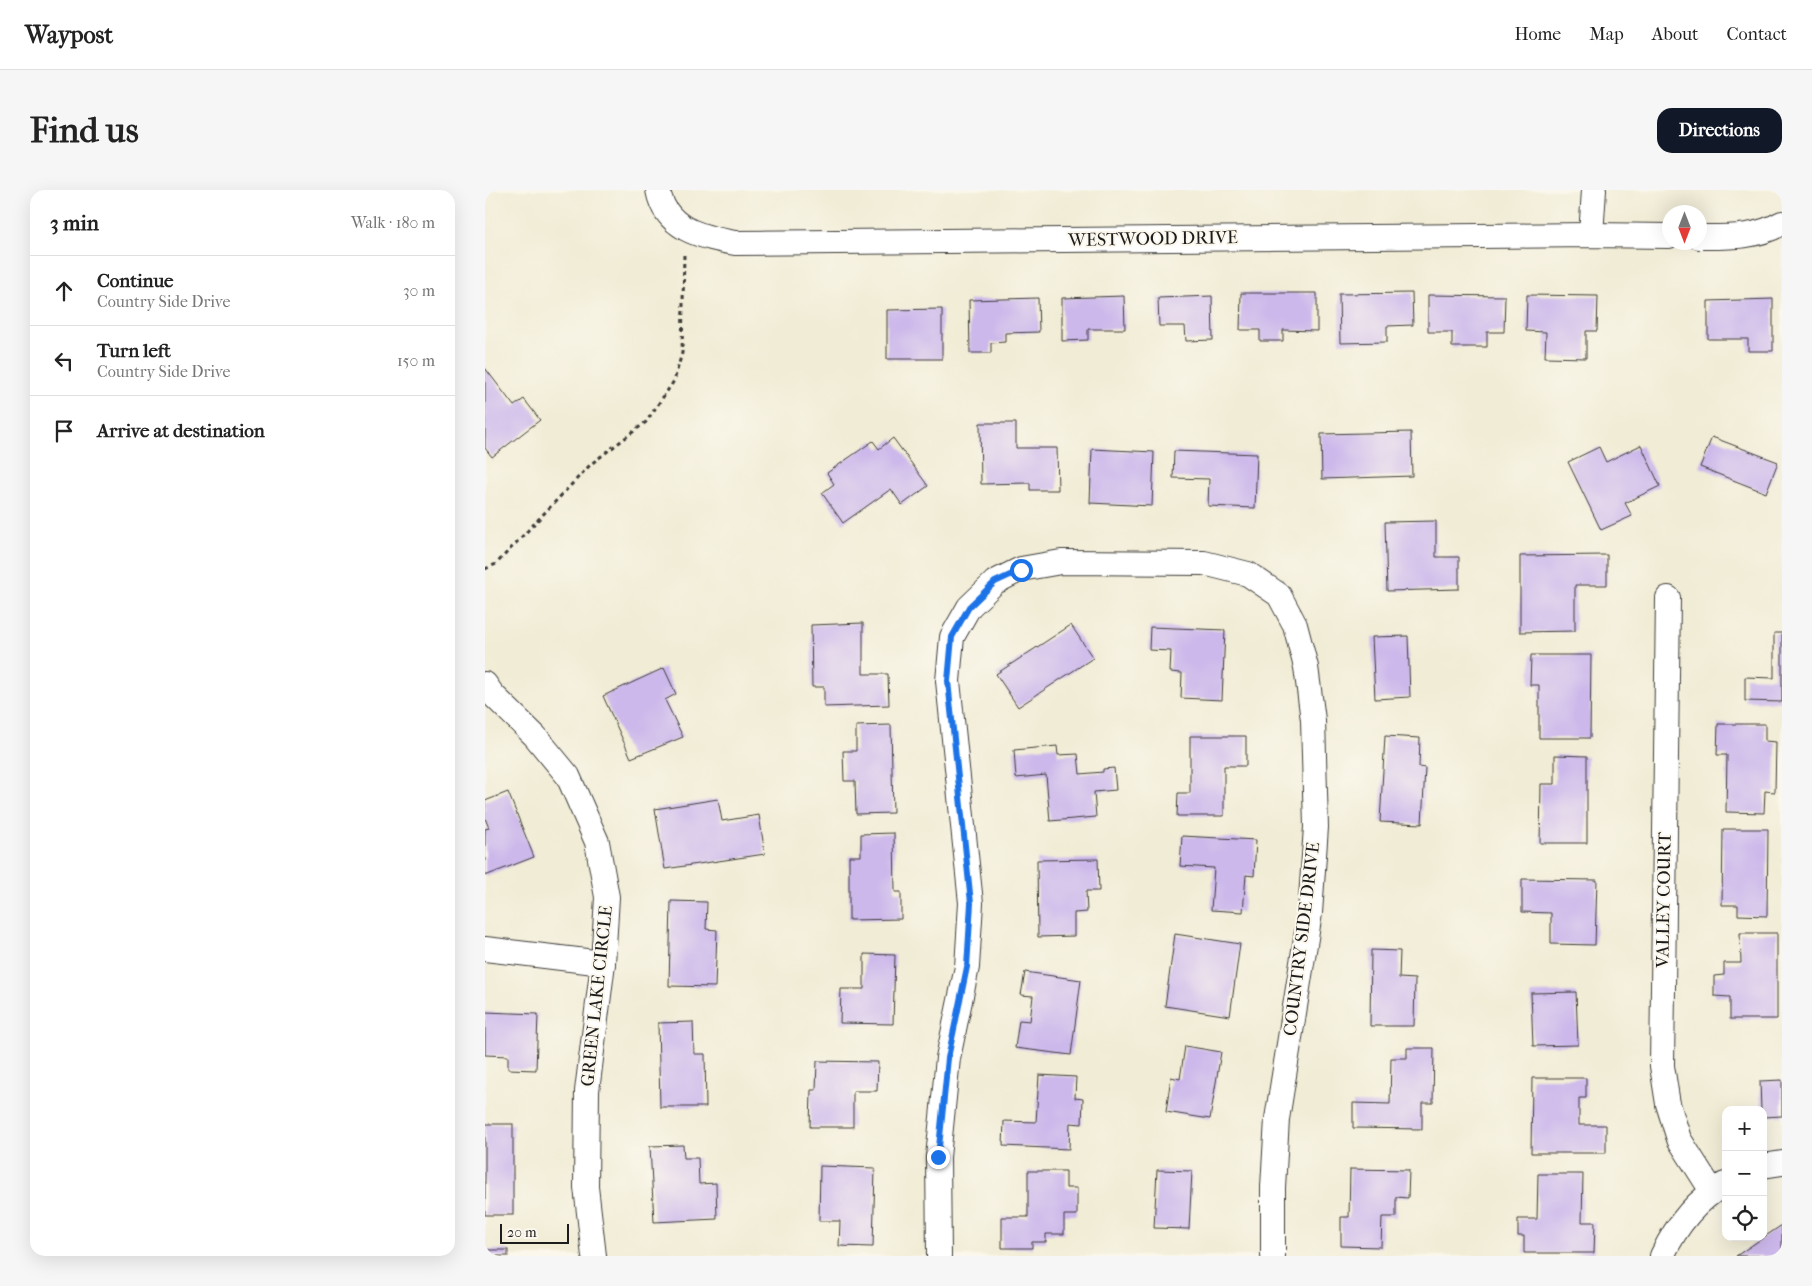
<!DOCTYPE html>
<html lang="en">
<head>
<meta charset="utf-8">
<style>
  body { margin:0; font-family:"IM FELL French Canon",serif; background:#f6f6f6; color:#222 }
  .controls { position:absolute; right:15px; bottom:15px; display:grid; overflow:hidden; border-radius:10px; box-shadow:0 5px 20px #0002 }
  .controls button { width:45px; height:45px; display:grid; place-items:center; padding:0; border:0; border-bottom:1px solid #e0e0e0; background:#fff; color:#222; font:25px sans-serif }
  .compass { position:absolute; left:1177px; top:15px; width:45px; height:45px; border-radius:50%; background:#fff; box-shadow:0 5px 20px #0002; rotate:180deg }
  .scale { position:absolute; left:15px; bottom:12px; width:69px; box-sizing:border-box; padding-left:5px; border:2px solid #1c1c1c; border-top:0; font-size:14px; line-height:18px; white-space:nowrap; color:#1c1c1c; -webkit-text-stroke:4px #fbf7ec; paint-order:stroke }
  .stop { position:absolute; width:15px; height:15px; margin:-11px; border:4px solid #1a73e8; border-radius:50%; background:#fff }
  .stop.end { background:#1a73e8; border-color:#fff; box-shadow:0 1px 5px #0008 }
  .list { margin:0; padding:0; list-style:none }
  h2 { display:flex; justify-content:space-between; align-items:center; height:65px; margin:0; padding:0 20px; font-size:21px }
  h2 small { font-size:16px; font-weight:400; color:#767676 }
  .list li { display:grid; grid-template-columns:32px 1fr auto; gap:15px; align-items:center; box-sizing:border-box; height:70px; padding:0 20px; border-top:1px solid #e0e0e0 }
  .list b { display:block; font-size:19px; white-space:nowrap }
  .list p { margin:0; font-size:16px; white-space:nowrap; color:#767676 }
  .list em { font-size:16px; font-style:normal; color:#767676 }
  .icon { flex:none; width:28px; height:28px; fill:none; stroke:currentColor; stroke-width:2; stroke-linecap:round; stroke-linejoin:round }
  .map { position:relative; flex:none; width:1297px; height:1066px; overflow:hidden; border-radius:15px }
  header { display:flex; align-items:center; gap:30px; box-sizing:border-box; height:70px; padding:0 25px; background:#fff; border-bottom:1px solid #e0e0e0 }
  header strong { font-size:24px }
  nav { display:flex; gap:28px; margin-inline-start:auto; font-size:18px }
  .intro { display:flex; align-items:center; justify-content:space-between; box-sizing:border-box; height:120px; padding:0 30px }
  h1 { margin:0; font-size:35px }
  .button { padding:12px 22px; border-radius:15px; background:#111827; color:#fff; font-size:18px; font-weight:700 }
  main { display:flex; gap:30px; padding:0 30px }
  aside { flex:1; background:#fff; border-radius:15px; box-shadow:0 5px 20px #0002 }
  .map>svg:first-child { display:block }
  .building { fill:#ccb8eb }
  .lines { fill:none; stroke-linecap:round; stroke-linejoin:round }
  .minor-casing { stroke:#3c3b38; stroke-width:26 }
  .path { stroke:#3c3b38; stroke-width:3; stroke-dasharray:4 4; stroke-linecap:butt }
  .minor { stroke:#fff; stroke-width:24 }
  .route { stroke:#1a73e8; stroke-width:6 }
  .labels { text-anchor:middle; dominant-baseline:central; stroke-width:4; stroke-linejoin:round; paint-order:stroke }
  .street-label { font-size:18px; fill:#1c1c1c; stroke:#fbf7ec }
</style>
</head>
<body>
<header>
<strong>Waypost</strong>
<nav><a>Home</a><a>Map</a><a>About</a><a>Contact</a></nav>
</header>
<div class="intro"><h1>Find us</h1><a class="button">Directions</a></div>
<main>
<aside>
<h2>3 min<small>Walk · 180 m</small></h2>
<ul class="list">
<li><svg class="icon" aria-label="ahead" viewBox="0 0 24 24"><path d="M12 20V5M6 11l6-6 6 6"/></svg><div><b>Continue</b><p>Country Side Drive</p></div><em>30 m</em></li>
<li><svg class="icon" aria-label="left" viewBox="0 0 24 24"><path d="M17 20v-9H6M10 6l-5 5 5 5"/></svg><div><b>Turn left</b><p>Country Side Drive</p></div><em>150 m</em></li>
<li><svg class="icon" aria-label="arrive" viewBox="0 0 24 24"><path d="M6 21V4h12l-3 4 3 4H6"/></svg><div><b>Arrive at destination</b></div></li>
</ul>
</aside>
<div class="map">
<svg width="1297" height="1066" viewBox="0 0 1297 1066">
  <rect width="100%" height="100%" fill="#fbf7ec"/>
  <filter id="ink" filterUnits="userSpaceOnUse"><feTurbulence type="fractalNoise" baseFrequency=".02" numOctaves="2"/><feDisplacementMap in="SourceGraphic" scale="10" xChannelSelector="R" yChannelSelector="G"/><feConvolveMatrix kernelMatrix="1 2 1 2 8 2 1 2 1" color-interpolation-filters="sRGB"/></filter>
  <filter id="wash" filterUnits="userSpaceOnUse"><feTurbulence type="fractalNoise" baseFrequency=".0096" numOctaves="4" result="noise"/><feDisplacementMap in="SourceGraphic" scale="20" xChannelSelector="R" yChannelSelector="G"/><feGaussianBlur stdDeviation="1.12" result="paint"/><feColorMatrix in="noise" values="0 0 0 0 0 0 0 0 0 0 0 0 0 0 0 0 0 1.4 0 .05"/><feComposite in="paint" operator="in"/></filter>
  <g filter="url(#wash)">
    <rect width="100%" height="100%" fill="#f1ecd5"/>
    <g id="blocks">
      <g class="building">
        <polygon points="756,103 832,103 832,141 798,140 798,151 775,151 775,140 755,140"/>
        <polygon points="927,103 928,135 902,136 902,152 855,153 854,104"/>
        <polygon points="943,105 1020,106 1019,142 1002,142 1002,157 967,157 967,142 943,142"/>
        <polygon points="1042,105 1113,106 1112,141 1101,141 1101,168 1060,167 1061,142 1041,141"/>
        <polygon points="639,106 640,139 603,139 603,150 577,151 577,108"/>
        <polygon points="727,106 728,150 701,151 700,136 674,136 673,108"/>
        <polygon points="553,108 554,142 520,143 520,152 506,153 506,163 485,163 484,110"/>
        <polygon points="1288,109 1288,161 1263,161 1263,149 1223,149 1223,111"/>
        <polygon points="457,119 457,169 402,169 402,120"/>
        <polygon points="0,178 29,216 39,209 55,230 7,267 0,258"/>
        <polygon points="495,233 531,233 531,258 572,258 573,300 545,300 545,293 496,294"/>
        <polygon points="926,242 927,286 837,289 836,244"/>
        <polygon points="1227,247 1293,272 1281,303 1215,277"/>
        <polygon points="408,248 443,296 417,315 406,299 358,333 337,303 349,294 342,283 388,251 394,259"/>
        <polygon points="1156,255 1175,296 1140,313 1147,326 1116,340 1083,272 1114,257 1121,272"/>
        <polygon points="607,259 669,262 667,316 605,313"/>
        <polygon points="689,261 772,264 770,318 723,316 724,289 688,288"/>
        <polygon points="951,331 951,367 974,367 974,399 902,401 900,332"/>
        <polygon points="1122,365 1122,395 1090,395 1090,441 1035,442 1035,366"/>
        <polygon points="378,433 378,484 403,484 404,515 339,517 339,497 327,497 326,435"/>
        <polygon points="586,435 608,468 533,517 511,484"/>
        <polygon points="665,437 740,440 737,510 696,508 697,483 685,482 686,461 664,460"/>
        <polygon points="1289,443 1297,443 1297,512 1260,511 1260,487 1289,488"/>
        <polygon points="923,446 925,507 890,509 887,447"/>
        <polygon points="1046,465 1106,465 1105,548 1054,548 1054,495 1045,495"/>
        <polygon points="179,478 191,504 180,510 198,547 146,568 118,506"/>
        <polygon points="1233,534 1280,534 1280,551 1291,552 1290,602 1280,601 1279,623 1241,622 1242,565 1232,565"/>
        <polygon points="406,535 408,623 371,624 370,591 359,591 358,561 371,561 371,536"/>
        <polygon points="705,546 761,546 761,576 739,576 739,626 692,626 693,603 705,603"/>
        <polygon points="900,546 935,548 934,577 940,578 937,634 895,632"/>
        <polygon points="572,556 573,565 593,564 595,584 618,582 618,579 629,578 631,600 609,602 611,627 565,631 561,585 531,588 529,560"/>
        <polygon points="1070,565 1102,566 1102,653 1055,653 1056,594 1070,594"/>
        <polygon points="23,602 49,667 0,686 0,639 4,638 0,628 0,611"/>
        <polygon points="233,609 237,631 274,625 280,664 180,679 170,619"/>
        <polygon points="1238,639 1283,639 1282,726 1253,725 1253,715 1237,715"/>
        <polygon points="409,643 410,702 416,702 416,729 364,730 364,666 376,666 376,644"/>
        <polygon points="697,646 771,650 769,686 761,685 758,722 726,720 729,678 695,676"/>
        <polygon points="613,669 614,701 601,701 602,722 589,723 589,746 553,747 552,670"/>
        <polygon points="1037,689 1112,690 1110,755 1066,754 1066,723 1037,722"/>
        <polygon points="186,711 222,712 221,739 232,740 230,797 184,796"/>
        <polygon points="1255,743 1292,743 1292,829 1245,829 1245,807 1229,806 1229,786 1239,785 1239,773 1256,773"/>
        <polygon points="690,744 755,754 745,826 680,816"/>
        <polygon points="886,760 915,761 914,788 930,789 929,836 885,836"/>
        <polygon points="379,764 410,765 408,834 355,833 356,799 379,799"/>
        <polygon points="540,782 596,790 586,865 530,858 534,830 545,831 548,806 536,805"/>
        <polygon points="1091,802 1093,855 1048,856 1046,803"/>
        <polygon points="0,822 53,824 51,880 23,879 23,866 0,865"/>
        <polygon points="208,832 209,864 220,864 221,917 175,917 173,833"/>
        <polygon points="700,856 736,862 725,929 681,922 686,887 695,889"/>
        <polygon points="922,858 949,858 948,913 937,913 937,939 868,938 868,913 905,914 906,868 922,868"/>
        <polygon points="332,871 393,872 392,901 368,901 368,937 325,937 326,900 331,900"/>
        <polygon points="554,885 591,887 590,908 598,909 597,934 585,933 584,959 518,956 519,931 551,932"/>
        <polygon points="1047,888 1101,888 1101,908 1094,908 1094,935 1121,935 1121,963 1046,963"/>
        <polygon points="1297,890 1297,926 1278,927 1278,920 1276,920 1275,891"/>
        <rect x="0" y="934" width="28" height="91"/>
        <polygon points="198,955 199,968 213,968 214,994 231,993 232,1029 169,1032 165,956"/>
        <polygon points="335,976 390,978 388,1057 354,1056 355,1031 334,1031"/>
        <polygon points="865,979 924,980 923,1008 911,1007 911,1027 897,1027 896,1057 856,1056 856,1027 864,1027"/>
        <polygon points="672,980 707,981 704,1039 669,1038"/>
        <polygon points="543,981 581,981 581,998 592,998 592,1025 579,1025 579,1044 561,1044 561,1052 547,1052 547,1058 517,1058 517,1027 543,1027"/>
        <polygon points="1053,984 1098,984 1097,1032 1110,1032 1109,1063 1039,1063 1039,1046 1033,1046 1033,1029 1052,1029"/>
        <polygon points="1297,1035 1297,1066 1251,1066"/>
        <rect x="0" y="1060" width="23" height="6"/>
      </g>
    </g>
  </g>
  <g filter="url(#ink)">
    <use href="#blocks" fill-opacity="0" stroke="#3c3b38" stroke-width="1"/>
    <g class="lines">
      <defs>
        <g id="minor">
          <path d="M 173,0 C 180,39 216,47 250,53 L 1106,45 L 1184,46"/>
          <polyline points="1106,45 1109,0"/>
          <path d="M 1214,47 C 1243,47 1272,48 1297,33"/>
          <polyline points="1183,408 1177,876 1183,914 1194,949 1227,1001"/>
          <polyline points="0,494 7,504 50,546 83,586 112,652 122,707 118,773 102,901 101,997 109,1066"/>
          <polyline points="0,759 118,773"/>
          <polyline points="1278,976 1297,973"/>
          <polyline points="454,1066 453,967 463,868 482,777 486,713 463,491 467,447 484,417 510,392 536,379 576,372 719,373 763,384 794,405 810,435 821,477 828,530 831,637 825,723 792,929 788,997 788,1066"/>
          <path d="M 1177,1066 C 1191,1036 1211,1010 1240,994"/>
        </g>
      </defs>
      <use href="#minor" class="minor-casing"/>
      <polyline class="path" points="0,379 11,374 106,274 161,232 189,191 197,163 199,64"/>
      <use href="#minor" class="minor"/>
    </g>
  </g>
  <g class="lines" filter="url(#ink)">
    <polyline class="route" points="453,967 463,868 482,777 486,713 463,491 467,447 484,417 510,392 536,380"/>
  </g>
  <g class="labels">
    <g class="street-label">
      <text transform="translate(668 49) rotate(-1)">WESTWOOD DRIVE</text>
      <text transform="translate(1179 710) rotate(-89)">VALLEY COURT</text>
      <text transform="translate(817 749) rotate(-83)">COUNTRY SIDE DRIVE</text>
      <text transform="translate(112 806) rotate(-84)">GREEN LAKE CIRCLE</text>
    </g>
  </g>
</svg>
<div class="controls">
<button>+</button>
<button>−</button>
<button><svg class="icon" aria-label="locate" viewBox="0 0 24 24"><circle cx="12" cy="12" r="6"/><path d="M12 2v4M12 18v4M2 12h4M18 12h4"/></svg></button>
</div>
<svg class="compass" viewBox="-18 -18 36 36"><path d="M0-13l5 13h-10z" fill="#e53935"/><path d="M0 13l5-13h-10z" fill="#767676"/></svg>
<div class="scale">20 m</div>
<div class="stop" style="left:536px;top:380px"></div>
<div class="stop end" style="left:453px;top:967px"></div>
</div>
</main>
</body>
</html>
